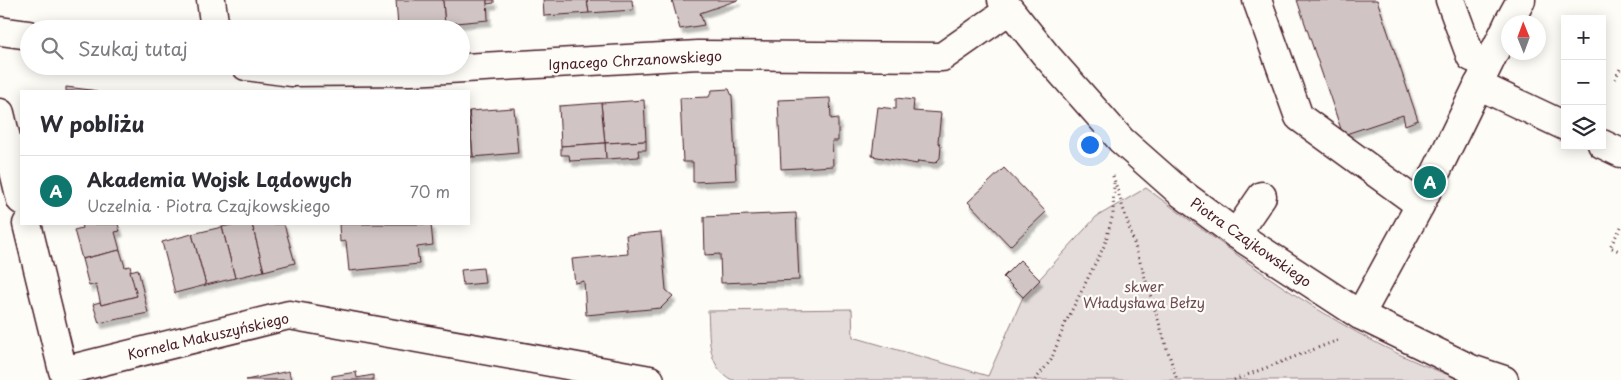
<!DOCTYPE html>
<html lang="pl">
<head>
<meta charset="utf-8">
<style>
  body { margin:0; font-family:"Playpen Sans",sans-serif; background:#f2f2f3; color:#2b2b33 }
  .controls { position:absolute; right:15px; top:15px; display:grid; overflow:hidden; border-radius:0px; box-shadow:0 2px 12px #0003 }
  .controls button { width:45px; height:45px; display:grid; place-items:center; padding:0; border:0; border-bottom:1px solid #e1e1e2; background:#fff; color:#2b2b33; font:25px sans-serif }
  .compass { position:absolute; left:1501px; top:15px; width:45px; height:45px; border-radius:50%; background:#fff; box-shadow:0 2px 12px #0003; rotate:359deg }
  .you { position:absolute; left:1089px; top:144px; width:18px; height:18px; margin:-12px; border:4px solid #fff; border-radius:50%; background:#1a73e8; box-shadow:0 0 0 8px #1a73e833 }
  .badge { display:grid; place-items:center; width:32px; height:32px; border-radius:50%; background:#0f766e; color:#fff; font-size:16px; font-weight:700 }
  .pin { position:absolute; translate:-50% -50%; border:2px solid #fff; box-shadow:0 1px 5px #0006 }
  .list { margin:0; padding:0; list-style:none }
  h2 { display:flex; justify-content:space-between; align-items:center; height:65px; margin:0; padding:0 20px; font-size:21px }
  h2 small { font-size:16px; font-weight:400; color:#7c7c81 }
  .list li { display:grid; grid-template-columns:32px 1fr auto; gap:15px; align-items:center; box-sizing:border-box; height:70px; padding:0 20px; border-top:1px solid #e1e1e2 }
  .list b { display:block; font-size:19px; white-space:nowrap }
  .list p { margin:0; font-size:16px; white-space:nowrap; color:#7c7c81 }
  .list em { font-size:16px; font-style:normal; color:#7c7c81 }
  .icon { flex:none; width:28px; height:28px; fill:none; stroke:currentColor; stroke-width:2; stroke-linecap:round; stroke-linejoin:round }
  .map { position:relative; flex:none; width:1621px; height:380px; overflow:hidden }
  .search { position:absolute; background:#fff; box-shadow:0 2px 12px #0003; left:20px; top:20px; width:450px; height:55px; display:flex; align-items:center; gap:12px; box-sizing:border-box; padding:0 18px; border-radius:28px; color:#7c7c81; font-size:19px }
  .panel { position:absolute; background:#fff; box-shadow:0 2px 12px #0003; left:20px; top:90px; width:450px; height:135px; border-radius:0px }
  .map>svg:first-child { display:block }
  .green { fill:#e3dcda; stroke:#967e82 }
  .building { fill:#d0c5c4; stroke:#4a1f2b; filter:url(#shadow) }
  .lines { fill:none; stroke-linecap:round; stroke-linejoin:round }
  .minor-casing { stroke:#4a1f2b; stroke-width:31 }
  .path { stroke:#4a1f2b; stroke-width:3; stroke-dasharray:1 4; stroke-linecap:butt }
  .minor { stroke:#fdfcf7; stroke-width:28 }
  .labels { text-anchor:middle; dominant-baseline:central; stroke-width:4.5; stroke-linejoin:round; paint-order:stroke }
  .street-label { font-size:14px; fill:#4a1f2b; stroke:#fdfcf7 }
  .park-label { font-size:14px; fill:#704e57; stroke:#fdfcf7 }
</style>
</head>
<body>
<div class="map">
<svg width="1621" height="380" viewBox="0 0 1621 380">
  <defs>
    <filter id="shadow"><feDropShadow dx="3" dy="5.5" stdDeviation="1" flood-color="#0004"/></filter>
  </defs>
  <rect width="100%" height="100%" fill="#fdfcf7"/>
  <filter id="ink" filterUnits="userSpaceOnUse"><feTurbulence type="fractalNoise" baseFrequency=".02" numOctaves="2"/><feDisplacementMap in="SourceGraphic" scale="10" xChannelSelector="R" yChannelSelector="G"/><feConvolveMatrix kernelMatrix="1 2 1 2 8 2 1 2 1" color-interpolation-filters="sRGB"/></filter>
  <g filter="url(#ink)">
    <path class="green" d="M 1146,188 C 1246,261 1346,341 1463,380 L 732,380 C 706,366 710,337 708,311 L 852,309 L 853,337 L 988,376 L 1023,297 L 1096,217 Z"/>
    <g class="building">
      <polygon points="396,0 443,0 445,24 398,27"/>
      <polygon points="487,0 488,20 445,24 443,0"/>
      <polygon points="487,0 494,0 494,3 487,4"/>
      <polygon points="543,0 587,0 589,13 544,16"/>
      <polygon points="587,0 632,0 633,10 589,13"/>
      <polygon points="672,0 738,0 700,13 704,25 680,29"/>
      <polygon points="1297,0 1377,0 1418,120 1405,125 1403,115 1343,135"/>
      <polygon points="66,87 91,90 97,91 66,91"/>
      <polygon points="729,89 732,96 736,180 693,182 693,162 683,162 680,98 709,97 712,90"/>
      <polygon points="830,98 831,119 838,118 838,141 832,141 833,166 781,169 778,100"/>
      <polygon points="896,98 914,100 913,111 941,113 938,141 941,146 940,158 935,163 918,161 917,164 872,156 878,107 896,109"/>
      <polygon points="644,100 646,141 605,143 601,103"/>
      <polygon points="601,103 605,143 561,146 559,106"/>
      <polygon points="514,108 518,153 473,157 469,111"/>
      <polygon points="469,111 473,157 469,157"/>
      <polygon points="646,141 646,150 638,150 639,157 606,159 605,143"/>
      <polygon points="605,143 606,159 570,161 569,155 561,155 561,146"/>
      <polygon points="1004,168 1046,212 1010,246 968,202"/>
      <polygon points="796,213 799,280 721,283 720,254 705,255 704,217"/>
      <polygon points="81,224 118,224 120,231 115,232 120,250 82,259 74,230 82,228"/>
      <polygon points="236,224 252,224 264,271 235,278 222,227"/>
      <polygon points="252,224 284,224 295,263 264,271"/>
      <polygon points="339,224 431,224 433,245 417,247 419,264 349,271 346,241 340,242"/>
      <polygon points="222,227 235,278 206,285 192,234"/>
      <polygon points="661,232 666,290 673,296 661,308 586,315 584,281 575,283 572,259 628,254 626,235"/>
      <polygon points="192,234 206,285 175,293 162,242"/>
      <polygon points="120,250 125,267 130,266 137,296 101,305 96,284 89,286 82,259"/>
      <polygon points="1020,260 1040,280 1023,297 1003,277"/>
      <polygon points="483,268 485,283 463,285 461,270"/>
      <polygon points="138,269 148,313 99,323 93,304 100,302 101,305 137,296 130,271"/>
      <polygon points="289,371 291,380 246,380"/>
      <polygon points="356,372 357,378 373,375 373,380 332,380 332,376"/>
    </g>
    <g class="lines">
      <defs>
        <g id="minor">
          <polyline points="211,0 215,29"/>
          <polyline points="1002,0 1045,54 1121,140 1181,193 1236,234 1360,315 1471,369 1504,380"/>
          <polyline points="1257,0 1299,117 1420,205"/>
          <polyline points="1450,0 1471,57 1488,64"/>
          <polyline points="1509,22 1521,0"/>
          <polyline points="0,31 29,35"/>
          <polyline points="246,66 291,72 411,71 698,55 942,57 1009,10"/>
          <polyline points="1478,85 1565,126"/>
          <polyline points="0,113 21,200"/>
          <polyline points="1602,144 1621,153"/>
          <polyline points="27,224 63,371 289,315 650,380"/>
          <polyline points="1236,234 1262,196"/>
          <polyline points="1360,315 1420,205 1508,24"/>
        </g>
      </defs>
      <use href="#minor" class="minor-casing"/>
      <g class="path">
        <polyline points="1615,79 1621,67"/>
        <polyline points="1113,176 1177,380"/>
        <polyline points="1621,227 1610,247 1621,252"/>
        <polyline points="1035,380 1051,360 1065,324 1105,244 1113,214 1114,183"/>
        <polyline points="1234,380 1341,339"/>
      </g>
      <use href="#minor" class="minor"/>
    </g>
  </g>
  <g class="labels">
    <g class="street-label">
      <text transform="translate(635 60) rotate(-3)">Ignacego Chrzanowskiego</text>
      <text transform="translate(1251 242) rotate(35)">Piotra Czajkowskiego</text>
      <text transform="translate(208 336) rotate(-13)">Kornela Makuszyńskiego</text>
    </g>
    <g class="park-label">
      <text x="1144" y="286">skwer<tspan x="1144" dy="16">Władysława Bełzy</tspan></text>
    </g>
  </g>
</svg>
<div class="controls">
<button>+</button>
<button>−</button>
<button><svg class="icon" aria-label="layers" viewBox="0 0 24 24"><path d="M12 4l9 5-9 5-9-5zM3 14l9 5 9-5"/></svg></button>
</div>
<svg class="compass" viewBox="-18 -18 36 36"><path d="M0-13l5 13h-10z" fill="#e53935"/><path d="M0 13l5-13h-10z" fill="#7c7c81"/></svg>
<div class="you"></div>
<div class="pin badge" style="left:1430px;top:182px">A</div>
<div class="search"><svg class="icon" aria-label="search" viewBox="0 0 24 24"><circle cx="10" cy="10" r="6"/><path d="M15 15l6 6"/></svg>Szukaj tutaj</div>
<section class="panel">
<h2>W pobliżu<small></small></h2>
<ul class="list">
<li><span class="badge">A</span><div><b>Akademia Wojsk Lądowych</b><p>Uczelnia · Piotra Czajkowskiego</p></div><em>70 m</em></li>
</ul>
</section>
</div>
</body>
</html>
